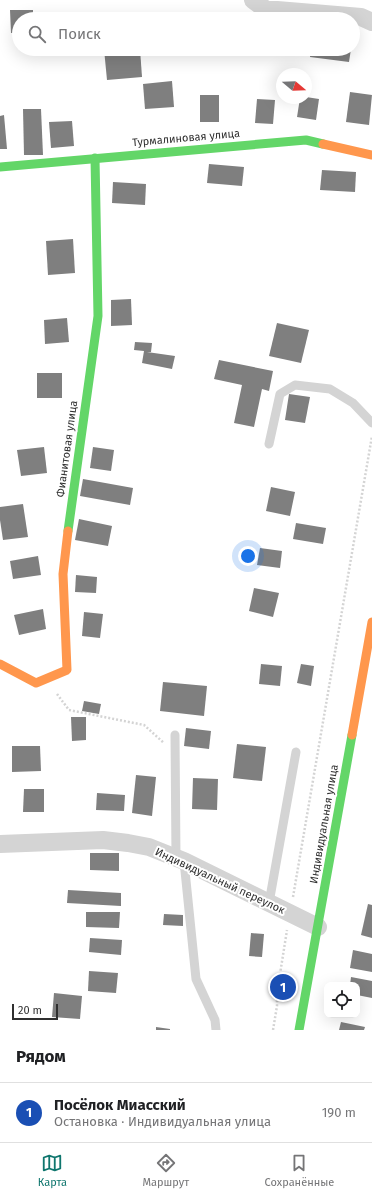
<!DOCTYPE html>
<html lang="ru">
<head>
<meta charset="utf-8">
<style>
  body { margin:0; font-family:"Fira Sans",sans-serif; background:#f2f2f2; color:#202124 }
  .controls { position:absolute; right:12px; bottom:12px; display:grid; overflow:hidden; border-radius:8px; box-shadow:0 4px 16px #0002 }
  .controls button { width:36px; height:36px; display:grid; place-items:center; padding:0; border:0; border-bottom:1px solid #e0e0e0; background:#fff; color:#202124; font:20px sans-serif }
  .compass { position:absolute; left:276px; top:68px; width:36px; height:36px; border-radius:50%; background:#fff; box-shadow:0 4px 16px #0002; rotate:109deg }
  .scale { position:absolute; left:12px; bottom:10px; width:46px; box-sizing:border-box; padding-left:4px; border:2px solid #303030; border-top:0; font-size:11px; line-height:14px; white-space:nowrap; color:#303030; -webkit-text-stroke:3px #fff; paint-order:stroke }
  .you { position:absolute; left:248px; top:556px; width:14px; height:14px; margin:-10px; border:3px solid #fff; border-radius:50%; background:#1a73e8; box-shadow:0 0 0 6px #1a73e833 }
  .badge { display:grid; place-items:center; width:26px; height:26px; border-radius:50%; background:#0f766e; color:#fff; font-size:13px; font-weight:700 }
  .pin { position:absolute; translate:-50% -50%; border:2px solid #fff; box-shadow:0 1px 4px #0006 }
  .list { margin:0; padding:0; list-style:none }
  h2 { display:flex; justify-content:space-between; align-items:center; height:52px; margin:0; padding:0 16px; font-size:17px }
  h2 small { font-size:13px; font-weight:400; color:#757577 }
  .list li { display:grid; grid-template-columns:26px 1fr auto; gap:12px; align-items:center; box-sizing:border-box; height:60px; padding:0 16px; border-top:1px solid #e0e0e0 }
  .list b { display:block; font-size:15px; white-space:nowrap }
  .list p { margin:0; font-size:13px; white-space:nowrap; color:#757577 }
  .list em { font-size:13px; font-style:normal; color:#757577 }
  .icon { flex:none; width:22px; height:22px; fill:none; stroke:currentColor; stroke-width:2; stroke-linecap:round; stroke-linejoin:round }
  .map { position:relative; flex:none; width:372px; height:1030px; overflow:hidden }
  .search { position:absolute; background:#fff; box-shadow:0 4px 16px #0002; left:12px; right:12px; top:12px; height:44px; display:flex; align-items:center; gap:10px; box-sizing:border-box; padding:0 14px; border-radius:22px; color:#757577; font-size:15px }
  .sheet { height:112px; background:#fff }
  nav { display:flex; justify-content:space-around; align-items:center; box-sizing:border-box; height:56px; border-top:1px solid #e0e0e0; background:#fff; font-size:11px; color:#757577 }
  nav a { display:grid; justify-items:center; gap:2px }
  nav .on { color:#0f766e }
  .map>svg:first-child { display:block }
  .building { fill:#7f7f7f }
  .lines { fill:none; stroke-linecap:round; stroke-linejoin:round }
  .path { stroke:#d4d4d4; stroke-width:2.5; stroke-dasharray:2 2; stroke-linecap:butt }
  .lane { stroke:#d4d4d4; stroke-width:9 }
  .street { stroke:#d4d4d4; stroke-width:18 }
  .fast { stroke:#63d668; stroke-width:9 }
  .slow { stroke:#ff974d; stroke-width:9 }
  .labels { text-anchor:middle; dominant-baseline:central; stroke-width:4; stroke-linejoin:round; paint-order:stroke }
  .street-label { font-size:11px; fill:#303030; stroke:#fff }
</style>
</head>
<body>
<div class="map">
<svg width="372" height="1030" viewBox="0 0 372 1030">
  <rect width="100%" height="100%" fill="#fff"/>
  <g class="building">
    <polygon points="10,10 33,10 33,19 19,19 19,33 11,33"/>
    <polygon points="104,49 140,49 142,77 107,80"/>
    <polygon points="311,49 351,49 349,62 310,57"/>
    <polygon points="172,81 174,107 145,109 143,84"/>
    <polygon points="350,92 372,95 369,125 346,122"/>
    <rect x="200" y="95" width="19" height="27"/>
    <polygon points="306,97 319,99 316,120 297,117 300,98"/>
    <polygon points="257,99 275,100 273,124 255,123"/>
    <polygon points="23,109 41,109 43,155 24,155"/>
    <polygon points="4,115 7,149 0,149 0,116"/>
    <polygon points="72,121 74,146 51,148 49,122"/>
    <polygon points="209,164 244,167 242,186 207,183"/>
    <polygon points="322,170 356,172 355,192 320,190"/>
    <polygon points="113,182 146,184 145,205 112,203"/>
    <polygon points="73,239 75,273 48,275 46,241"/>
    <polygon points="131,299 132,325 111,326 111,300"/>
    <polygon points="67,318 69,342 45,344 44,320"/>
    <polygon points="277,323 309,330 301,363 269,356"/>
    <polygon points="135,342 152,343 151,352 147,352 175,356 172,369 142,363 144,351 134,350"/>
    <polygon points="219,360 273,371 269,391 262,389 254,427 234,423 242,385 214,379"/>
    <rect x="37" y="373" width="25" height="25"/>
    <polygon points="289,394 310,397 305,423 285,420"/>
    <polygon points="44,447 47,473 21,476 17,450"/>
    <polygon points="93,447 114,450 111,471 90,468"/>
    <polygon points="83,479 133,488 130,505 80,496"/>
    <polygon points="271,487 295,492 290,516 266,511"/>
    <polygon points="23,504 28,537 3,540 0,520 0,507"/>
    <polygon points="79,519 112,526 108,546 75,540"/>
    <polygon points="296,523 326,528 323,544 293,539"/>
    <polygon points="260,548 282,551 280,568 257,565"/>
    <polygon points="38,556 41,575 13,579 10,561"/>
    <polygon points="76,575 97,577 96,593 75,592"/>
    <polygon points="254,588 279,593 273,617 249,611"/>
    <polygon points="43,609 46,629 19,635 14,615"/>
    <polygon points="84,612 103,614 100,638 82,636"/>
    <polygon points="261,664 282,666 280,686 259,684"/>
    <polygon points="301,664 314,666 311,686 297,683"/>
    <polygon points="163,682 207,686 204,716 160,711"/>
    <polygon points="84,701 101,704 99,714 82,711"/>
    <polygon points="71,717 86,717 86,740 72,741"/>
    <polygon points="186,728 211,731 209,749 184,746"/>
    <polygon points="237,744 266,747 262,781 233,778"/>
    <polygon points="12,746 40,746 41,771 12,772"/>
    <polygon points="136,775 156,777 152,816 132,813"/>
    <polygon points="193,778 218,779 217,810 192,809"/>
    <polygon points="24,789 44,789 44,812 23,812"/>
    <polygon points="97,793 125,795 124,811 96,810"/>
    <polygon points="90,853 119,853 119,871 90,870"/>
    <polygon points="68,890 121,893 121,906 67,903"/>
    <polygon points="368,904 372,905 372,938 361,935"/>
    <polygon points="86,912 120,912 119,928 86,927"/>
    <polygon points="164,914 183,915 183,926 163,925"/>
    <polygon points="251,933 264,934 262,957 249,956"/>
    <polygon points="90,938 122,940 121,955 89,952"/>
    <polygon points="353,950 372,954 372,972 350,968"/>
    <polygon points="89,971 118,973 116,993 88,991"/>
    <polygon points="351,977 372,981 372,998 357,995 357,985 350,985"/>
    <polygon points="54,993 82,996 80,1019 52,1017"/>
    <polygon points="341,1022 365,1027 364,1030 339,1030"/>
    <polygon points="156,1027 170,1029 170,1030 156,1030"/>
  </g>
  <g class="lines">
    <g class="path">
      <polyline points="57,694 69,710 144,725 164,743"/>
      <polyline points="293,897 372,436"/>
      <polyline points="273,1030 277,1006 277,993 287,930"/>
    </g>
    <g class="lane">
      <polyline points="269,444 280,394 295,385 330,389 353,403 372,423"/>
      <polyline points="175,735 176,858"/>
      <polyline points="184,861 196,979 215,1020 216,1030"/>
      <polyline points="269,903 296,752"/>
    </g>
    <g class="street">
      <polyline points="253,0 265,9 361,17 372,22"/>
      <polyline points="0,844 103,840 128,843 149,847 184,861 318,927"/>
    </g>
    <g class="fast">
      <polyline points="0,167 306,140 323,144"/>
      <polyline points="68,531 98,316 95,158"/>
      <polyline points="299,1030 352,735"/>
    </g>
    <g class="slow">
      <polyline points="323,144 372,155"/>
      <polyline points="0,664 36,683 67,670 63,574 68,531"/>
      <polyline points="352,735 372,622"/>
    </g>
  </g>
  <g class="labels">
    <g class="street-label">
      <text transform="translate(186 138) rotate(-5)">Турмалиновая улица</text>
      <text transform="translate(67 449) rotate(-82)">Фианитовая улица</text>
      <text transform="translate(324 824) rotate(-80)">Индивидуальная улица</text>
      <text transform="translate(220 881) rotate(25)">Индивидуальный переулок</text>
    </g>
  </g>
</svg>
<div class="controls">
<button><svg class="icon" aria-label="locate" viewBox="0 0 24 24"><circle cx="12" cy="12" r="6"/><path d="M12 2v4M12 18v4M2 12h4M18 12h4"/></svg></button>
</div>
<svg class="compass" viewBox="-18 -18 36 36"><path d="M0-13l5 13h-10z" fill="#e53935"/><path d="M0 13l5-13h-10z" fill="#757577"/></svg>
<div class="scale">20 m</div>
<div class="you"></div>
<div class="pin badge" style="left:283px;top:987px;background:#1a4fb4">1</div>
<div class="search"><svg class="icon" aria-label="search" viewBox="0 0 24 24"><circle cx="10" cy="10" r="6"/><path d="M15 15l6 6"/></svg>Поиск</div>
</div>
<section class="sheet">
<h2>Рядом<small></small></h2>
<ul class="list">
<li><span class="badge" style="background:#1a4fb4">1</span><div><b>Посёлок Миасский</b><p>Остановка · Индивидуальная улица</p></div><em>190 m</em></li>
</ul>
</section>
<nav>
<a class="on"><svg class="icon" aria-label="map" viewBox="0 0 24 24"><path d="M3 6l6-2 6 2 6-2v14l-6 2-6-2-6 2zM9 4v14M15 6v14"/></svg>Карта</a>
<a><svg class="icon" aria-label="directions" viewBox="0 0 24 24"><path d="M12 3l9 9-9 9-9-9zM9 14v-3h6M13 9l2 2-2 2"/></svg>Маршрут</a>
<a><svg class="icon" aria-label="saved" viewBox="0 0 24 24"><path d="M7 4h10v16l-5-4-5 4z"/></svg>Сохранённые</a>
</nav>
</body>
</html>
